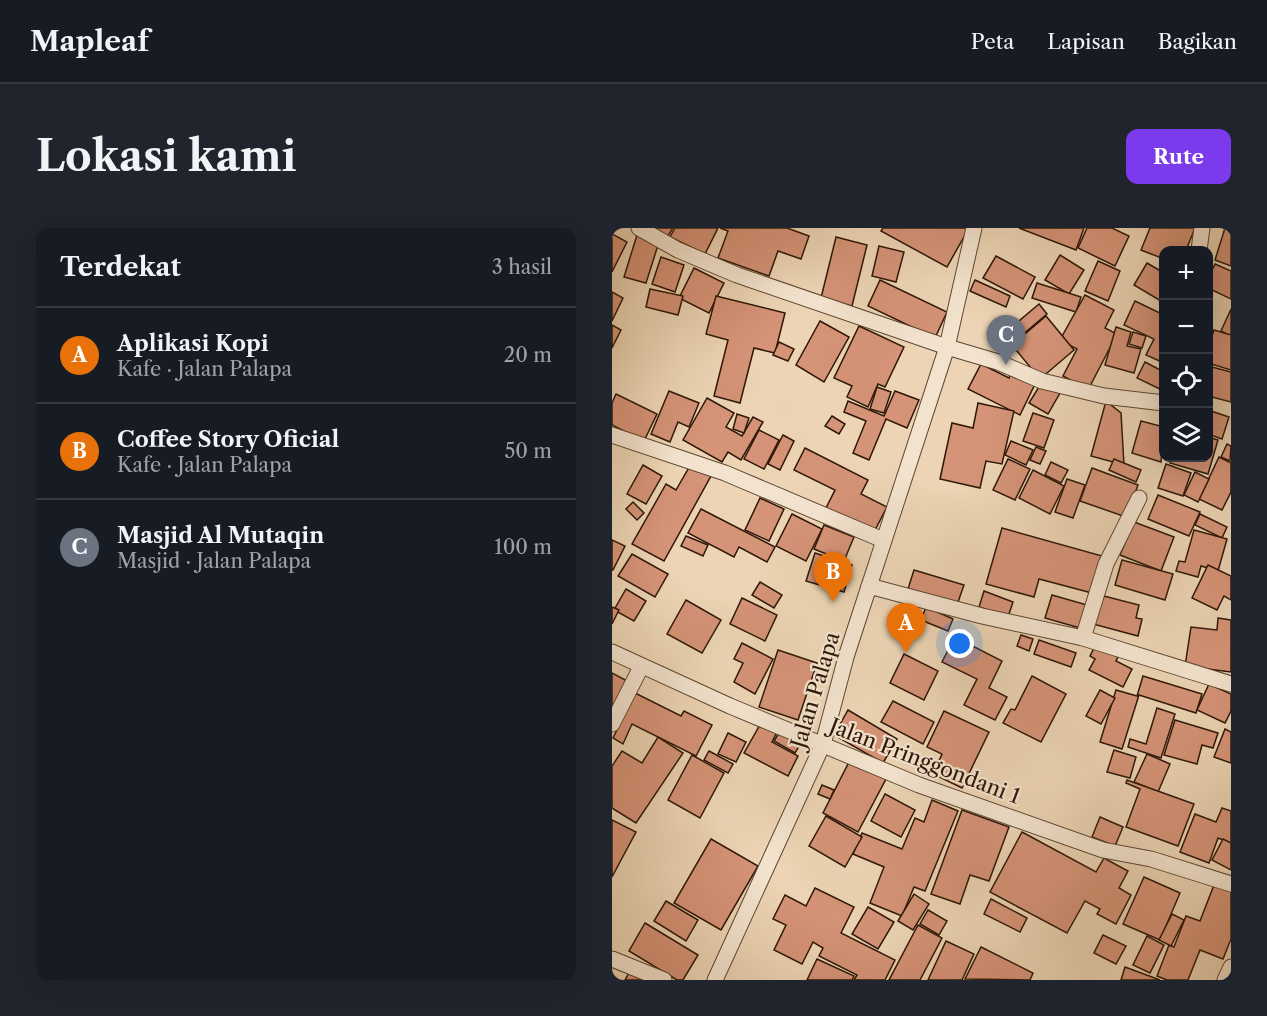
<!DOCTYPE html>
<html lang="id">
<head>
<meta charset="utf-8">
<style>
  body { margin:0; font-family:"Libre Caslon Text",serif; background:#20242c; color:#f1f3f6 }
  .controls { position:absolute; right:18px; top:18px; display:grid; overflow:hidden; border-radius:12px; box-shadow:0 6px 24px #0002 }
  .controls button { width:54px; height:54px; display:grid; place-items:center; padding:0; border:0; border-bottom:2px solid #363941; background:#171b24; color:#f1f3f6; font:30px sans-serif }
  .you { position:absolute; left:348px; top:416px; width:21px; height:21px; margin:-15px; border:4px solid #fff; border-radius:50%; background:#1a73e8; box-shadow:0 0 0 9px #1a73e833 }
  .badge { display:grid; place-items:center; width:39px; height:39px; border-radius:50%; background:#7c3aed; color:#fff; font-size:20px; font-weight:700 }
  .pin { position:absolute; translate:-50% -50px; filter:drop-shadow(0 2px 3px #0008) }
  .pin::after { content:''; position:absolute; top:32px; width:21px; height:18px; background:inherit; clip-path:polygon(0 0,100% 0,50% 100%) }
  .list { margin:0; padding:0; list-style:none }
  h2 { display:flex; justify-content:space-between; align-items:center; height:78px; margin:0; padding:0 24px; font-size:26px }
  h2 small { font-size:20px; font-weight:400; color:#9ea1a6 }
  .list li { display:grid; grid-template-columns:39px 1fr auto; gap:18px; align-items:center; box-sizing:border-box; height:96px; padding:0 24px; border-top:2px solid #363941 }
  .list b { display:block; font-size:22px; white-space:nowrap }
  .list p { margin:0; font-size:20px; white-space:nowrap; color:#9ea1a6 }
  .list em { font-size:20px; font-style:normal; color:#9ea1a6 }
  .icon { flex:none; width:33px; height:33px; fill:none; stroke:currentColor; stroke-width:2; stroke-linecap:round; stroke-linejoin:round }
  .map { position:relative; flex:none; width:619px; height:752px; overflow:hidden; border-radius:12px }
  header { display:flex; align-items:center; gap:36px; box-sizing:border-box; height:84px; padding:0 30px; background:#171b24; border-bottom:2px solid #363941 }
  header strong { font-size:28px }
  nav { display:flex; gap:33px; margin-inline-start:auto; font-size:21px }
  .intro { display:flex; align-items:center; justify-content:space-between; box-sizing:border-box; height:144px; padding:0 36px }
  h1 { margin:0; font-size:42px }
  .button { padding:15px 27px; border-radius:12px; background:#7c3aed; color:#fff; font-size:21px; font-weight:700 }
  main { display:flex; gap:36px; padding:0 36px }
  aside { flex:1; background:#171b24; border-radius:12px; box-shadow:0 6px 24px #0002 }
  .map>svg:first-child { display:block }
  .building { fill:#d59377; stroke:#2e1707; stroke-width:1.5 }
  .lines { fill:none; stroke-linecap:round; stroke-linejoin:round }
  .minor-casing { stroke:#5e4632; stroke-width:17 }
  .minor { stroke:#f3e3ce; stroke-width:15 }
  .labels { text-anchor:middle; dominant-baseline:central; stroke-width:4.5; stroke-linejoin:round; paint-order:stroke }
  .street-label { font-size:21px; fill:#2e1707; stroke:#f3e3ce }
</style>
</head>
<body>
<header>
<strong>Mapleaf</strong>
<nav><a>Peta</a><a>Lapisan</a><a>Bagikan</a></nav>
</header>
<div class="intro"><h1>Lokasi kami</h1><a class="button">Rute</a></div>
<main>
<aside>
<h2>Terdekat<small>3 hasil</small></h2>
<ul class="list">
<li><span class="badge" style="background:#e8710a">A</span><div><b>Aplikasi Kopi</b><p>Kafe · Jalan Palapa</p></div><em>20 m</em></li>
<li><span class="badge" style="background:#e8710a">B</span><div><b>Coffee Story Oficial</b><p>Kafe · Jalan Palapa</p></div><em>50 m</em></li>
<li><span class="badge" style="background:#6b7280">C</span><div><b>Masjid Al Mutaqin</b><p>Masjid · Jalan Palapa</p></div><em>100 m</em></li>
</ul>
</aside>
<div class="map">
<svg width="619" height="752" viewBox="0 0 619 752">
  <rect width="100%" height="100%" fill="#ecd4b4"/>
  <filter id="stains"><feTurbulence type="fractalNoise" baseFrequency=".00333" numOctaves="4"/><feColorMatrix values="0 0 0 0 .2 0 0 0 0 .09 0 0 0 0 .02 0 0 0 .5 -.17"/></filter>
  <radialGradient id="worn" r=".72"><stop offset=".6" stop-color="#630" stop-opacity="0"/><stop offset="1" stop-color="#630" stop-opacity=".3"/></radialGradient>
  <g class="building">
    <polygon points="36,0 61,0 54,11"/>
    <polygon points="63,0 106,0 93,26 58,9"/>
    <polygon points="108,0 175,0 197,8 189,31 166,23 157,48 106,30 116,3"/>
    <polygon points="271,0 357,0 335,39 269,3"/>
    <polygon points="407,0 472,0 464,22"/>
    <polygon points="475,0 500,0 517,8 503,38 466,20"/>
    <polygon points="538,0 583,0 574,22 552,22 552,31 529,22"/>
    <polygon points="613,0 619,0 619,38 603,32"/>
    <polygon points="0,6 15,14 0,44"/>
    <polygon points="25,7 47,14 34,55 12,49"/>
    <polygon points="224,9 255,17 240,78 209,70"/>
    <polygon points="267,18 292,24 284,54 260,48"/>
    <polygon points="448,27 472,42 457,66 433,52"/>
    <polygon points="384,28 423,49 411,71 371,50"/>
    <polygon points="49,29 72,37 63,64 40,56"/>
    <polygon points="486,33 508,43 496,73 473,63"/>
    <polygon points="535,35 552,45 549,73 522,57"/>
    <polygon points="603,36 619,43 619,71 596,60 596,50"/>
    <polygon points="82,40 112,55 97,85 67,70"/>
    <polygon points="268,52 335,84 323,110 256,78"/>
    <polygon points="363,52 398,68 394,79 358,63"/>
    <polygon points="425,55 469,69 464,84 420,70"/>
    <polygon points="38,61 71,68 66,87 34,79"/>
    <polygon points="0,64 11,70 0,93"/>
    <polygon points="473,67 502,82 493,100 505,106 476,162 451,148 465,121 448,112"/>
    <polygon points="104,68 173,85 163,125 142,120 128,175 102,168 116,112 94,106"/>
    <polygon points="523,73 552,87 552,135 534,127 542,111 512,97"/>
    <polygon points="427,76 435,86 402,114 394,104"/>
    <polygon points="619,81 619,108 609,103"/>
    <polygon points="434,88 462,122 428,151 400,117"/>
    <polygon points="208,93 237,109 212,154 184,137"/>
    <polygon points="0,97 9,102 0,120"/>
    <polygon points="247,98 292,119 273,159 266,156 256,179 235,169 240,158 222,150"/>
    <polygon points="504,99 519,104 515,118 529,121 522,145 493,137"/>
    <polygon points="602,102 619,107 619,142 596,135 596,120"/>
    <polygon points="521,104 534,108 530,120 517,116"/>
    <polygon points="167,114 182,121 176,133 161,127"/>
    <polygon points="533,134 552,144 552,163 525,150"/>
    <polygon points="369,136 397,150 400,143 424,154 408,187 356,161"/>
    <polygon points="596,138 619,144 619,174 596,168"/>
    <polygon points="430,154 448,165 436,186 417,175"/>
    <polygon points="265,159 279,164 272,185 258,181"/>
    <polygon points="57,163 87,175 77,199 66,194 58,214 39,206"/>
    <polygon points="283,163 307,172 295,200 274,191 257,232 241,225 254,193 232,184 236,173 272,188"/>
    <polygon points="4,166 45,186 32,213 0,197 0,175"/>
    <polygon points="95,170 122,185 114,199 130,208 141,189 151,194 129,232 116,224 110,234 71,212"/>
    <polygon points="494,173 509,185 512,237 479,228"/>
    <polygon points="366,175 402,183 390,236 374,233 368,260 328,251 340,195 361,200"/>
    <polygon points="596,182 617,189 610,211 596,206"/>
    <polygon points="421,185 442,192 432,220 411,213"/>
    <polygon points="125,186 137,190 132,205 121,201"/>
    <polygon points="220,188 233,196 227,206 213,198"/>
    <polygon points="529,193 552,199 549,234 520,225"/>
    <polygon points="147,202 167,212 152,241 132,231"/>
    <polygon points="171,207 182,213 168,242 156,236"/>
    <polygon points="596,209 606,212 596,246 558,235 559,230 596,230"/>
    <polygon points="399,213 421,222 414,237 393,227"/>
    <polygon points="615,216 619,218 618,233 609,229"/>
    <polygon points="424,219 434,223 428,236 418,232"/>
    <polygon points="193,220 256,252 249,266 275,279 262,304 214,280 223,262 182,242"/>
    <polygon points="607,229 619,235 619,264 610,282 587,271"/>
    <polygon points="396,231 418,241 403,272 381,262"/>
    <polygon points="502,231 529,242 524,254 497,242"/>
    <polygon points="439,234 456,242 449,255 433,247"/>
    <polygon points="79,236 99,248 52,333 20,316 54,256 64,262"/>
    <polygon points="554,236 579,245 571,268 546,260"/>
    <polygon points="31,237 50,248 34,276 15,266"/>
    <polygon points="480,240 526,257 514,289 468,273"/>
    <polygon points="421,242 452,258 438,286 407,270"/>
    <polygon points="583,244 597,251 586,274 572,267"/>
    <polygon points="455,251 473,257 461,290 443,284"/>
    <polygon points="546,267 588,284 577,308 536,291"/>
    <polygon points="148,270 172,281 157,313 133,302"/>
    <polygon points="21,274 32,285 25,292 14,281"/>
    <polygon points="89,281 163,319 155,334 127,319 122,329 76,305"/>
    <polygon points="180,286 210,301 194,333 164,318"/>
    <polygon points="588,286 615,299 610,310 583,297"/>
    <polygon points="522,294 562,309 549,343 508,327"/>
    <polygon points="212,297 242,309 232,333 202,321"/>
    <polygon points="390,300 490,328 480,365 427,351 422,369 374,356"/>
    <polygon points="582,302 615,311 606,343 589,338 586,349 564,343 567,333 573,334"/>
    <polygon points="74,308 96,317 91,328 69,318"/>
    <polygon points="0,312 13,318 1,342 0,342"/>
    <polygon points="203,325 240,337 232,364 194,353"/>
    <polygon points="20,326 56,346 43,369 6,348"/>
    <polygon points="510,332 561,346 553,372 503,357"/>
    <polygon points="596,337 619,348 619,372 612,368 605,382 580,370"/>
    <polygon points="302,342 352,357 345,377 296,361"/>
    <polygon points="148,354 170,367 162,380 140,367"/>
    <polygon points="14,361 34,373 22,393 2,382"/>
    <polygon points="372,363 401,374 396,389 367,379"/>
    <polygon points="440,367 475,377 468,400 433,390"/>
    <polygon points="488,367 527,377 524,390 530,391 526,408 481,396"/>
    <polygon points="130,370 165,387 153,413 118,396"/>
    <polygon points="74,372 109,392 90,425 55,406"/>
    <polygon points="0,379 7,382 0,396"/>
    <polygon points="314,379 341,391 336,403 309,392"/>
    <polygon points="606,390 619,392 619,444 573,438 579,399 605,402"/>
    <polygon points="409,407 421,411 417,423 405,418"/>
    <polygon points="343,409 390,433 377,460 395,469 383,492 352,477 365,451 330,434"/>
    <polygon points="427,412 464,425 459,439 422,426"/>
    <polygon points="130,415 161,431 143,466 122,454 131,435 122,431"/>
    <polygon points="483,418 506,429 504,433 520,441 511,459 477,442 483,431 478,428"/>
    <polygon points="166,422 205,435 186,492 147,479"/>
    <polygon points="292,426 326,443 312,472 278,455"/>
    <polygon points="0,445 17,454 0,485"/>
    <polygon points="420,448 454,466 429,514 391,495 399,481 403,482"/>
    <polygon points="531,448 590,466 584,485 527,467 510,521 488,514 504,462 525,468"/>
    <polygon points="597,456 619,466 619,483 613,495 585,482"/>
    <polygon points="488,462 503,470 489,496 474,488"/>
    <polygon points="23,465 69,488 72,483 100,497 84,528 20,496 11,516 1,510"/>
    <polygon points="281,473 322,494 311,516 269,494"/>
    <polygon points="545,480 563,486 549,530 516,519 518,511 534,516"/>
    <polygon points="236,482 285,511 271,535 222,507"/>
    <polygon points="332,483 377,504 350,560 321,546 330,526 315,519"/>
    <polygon points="563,492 606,505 601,520 590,517 585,536 552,527"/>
    <polygon points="149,495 165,504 160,514 186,528 176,548 132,525"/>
    <polygon points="613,501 619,504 619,535 602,529"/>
    <polygon points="168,503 189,515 183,525 162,513"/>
    <polygon points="116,505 134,514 124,534 106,526"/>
    <polygon points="46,509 71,525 24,595 0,580 0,538 10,523 30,535"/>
    <polygon points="502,522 524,529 518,550 495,544"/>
    <polygon points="97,523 121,536 116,545 92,532"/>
    <polygon points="535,526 558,536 546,564 522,554"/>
    <polygon points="80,527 112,545 88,590 56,572"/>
    <polygon points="238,532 274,551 246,604 211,585"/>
    <polygon points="515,552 582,576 566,618 514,599 528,561 514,555"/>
    <polygon points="210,557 222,562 218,571 206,566"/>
    <polygon points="273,566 303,582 289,609 259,593"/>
    <polygon points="320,572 346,583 313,663 302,659 290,688 258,675 272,639 241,626 250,605 290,621 303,590 312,594"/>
    <polygon points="610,580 619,583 619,615 606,610 597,635 568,624 583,586 604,594"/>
    <polygon points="350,582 397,599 377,653 358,647 348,676 319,666"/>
    <polygon points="214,588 250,609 233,639 197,618"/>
    <polygon points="488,589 511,599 503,618 480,609"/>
    <polygon points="0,592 24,604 0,649"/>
    <polygon points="410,604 484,644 492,630 516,643 507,660 519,667 504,696 485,686 488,681 473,673 455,705 378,664"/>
    <polygon points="99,611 146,638 109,702 62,675"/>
    <polygon points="611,611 619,615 619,642 600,632"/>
    <polygon points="532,649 568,665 548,712 511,696"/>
    <polygon points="602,657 619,663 619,711 611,731 588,722 576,752 555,752 545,748 557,717 562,719 574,688 588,693"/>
    <polygon points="203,660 242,679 229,705 283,732 273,752 242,752 245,747 207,728 211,720 201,714 190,736 162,722 174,697 161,691 173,667 194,678"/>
    <polygon points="302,666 317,676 301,702 286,693"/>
    <polygon points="379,671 415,690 408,704 372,686"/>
    <polygon points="54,673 86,692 74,713 42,693"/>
    <polygon points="256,679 282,694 266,721 240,706"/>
    <polygon points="316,682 335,693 327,707 308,696"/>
    <polygon points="560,686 572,692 559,718 547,712"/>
    <polygon points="33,695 86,727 71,752 65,752 17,723"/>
    <polygon points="306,697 330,710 308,752 277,752"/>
    <polygon points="491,707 514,718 504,736 482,725"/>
    <polygon points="535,708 552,717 538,745 521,737"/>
    <polygon points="334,713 362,726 350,752 316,752"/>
    <polygon points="369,719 421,745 418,752 353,751"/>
    <polygon points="205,731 242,748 240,752 195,752"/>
    <polygon points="513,739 548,752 509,752"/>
    <polygon points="18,743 36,752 13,752"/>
  </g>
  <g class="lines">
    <defs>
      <g id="minor">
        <polyline points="27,0 66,22 125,47 335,119 386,134 430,153 492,168 552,175"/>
        <polyline points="587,22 590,0"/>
        <polyline points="0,207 113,245 271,312"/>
        <polyline points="257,358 370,388 471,410 619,456"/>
        <polyline points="471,410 494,336 527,270"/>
        <polyline points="0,424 118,478 307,557 491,622 539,631 619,656"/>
        <polyline points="0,496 29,439"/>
        <polyline points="0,731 52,752"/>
        <polyline points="103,752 211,516 234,429 335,119 362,0"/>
        <polyline points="613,752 619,739"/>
      </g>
    </defs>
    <use href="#minor" class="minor-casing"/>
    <use href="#minor" class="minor"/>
  </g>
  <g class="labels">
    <g class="street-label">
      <text transform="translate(203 462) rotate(-73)">Jalan Palapa</text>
      <text transform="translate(313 533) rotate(21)">Jalan Pringgondani 1</text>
    </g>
  </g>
  <rect width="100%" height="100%" filter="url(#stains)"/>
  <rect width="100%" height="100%" fill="url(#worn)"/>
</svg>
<div class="controls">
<button>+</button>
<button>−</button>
<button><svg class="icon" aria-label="locate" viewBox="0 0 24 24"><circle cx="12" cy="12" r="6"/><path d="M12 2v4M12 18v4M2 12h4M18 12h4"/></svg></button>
<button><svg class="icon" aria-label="layers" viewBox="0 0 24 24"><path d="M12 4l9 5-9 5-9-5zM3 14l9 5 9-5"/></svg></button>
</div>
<div class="you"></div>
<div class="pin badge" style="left:294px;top:425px;background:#e8710a">A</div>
<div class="pin badge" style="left:221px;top:374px;background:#e8710a">B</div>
<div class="pin badge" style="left:394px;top:137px;background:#6b7280">C</div>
</div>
</main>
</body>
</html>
